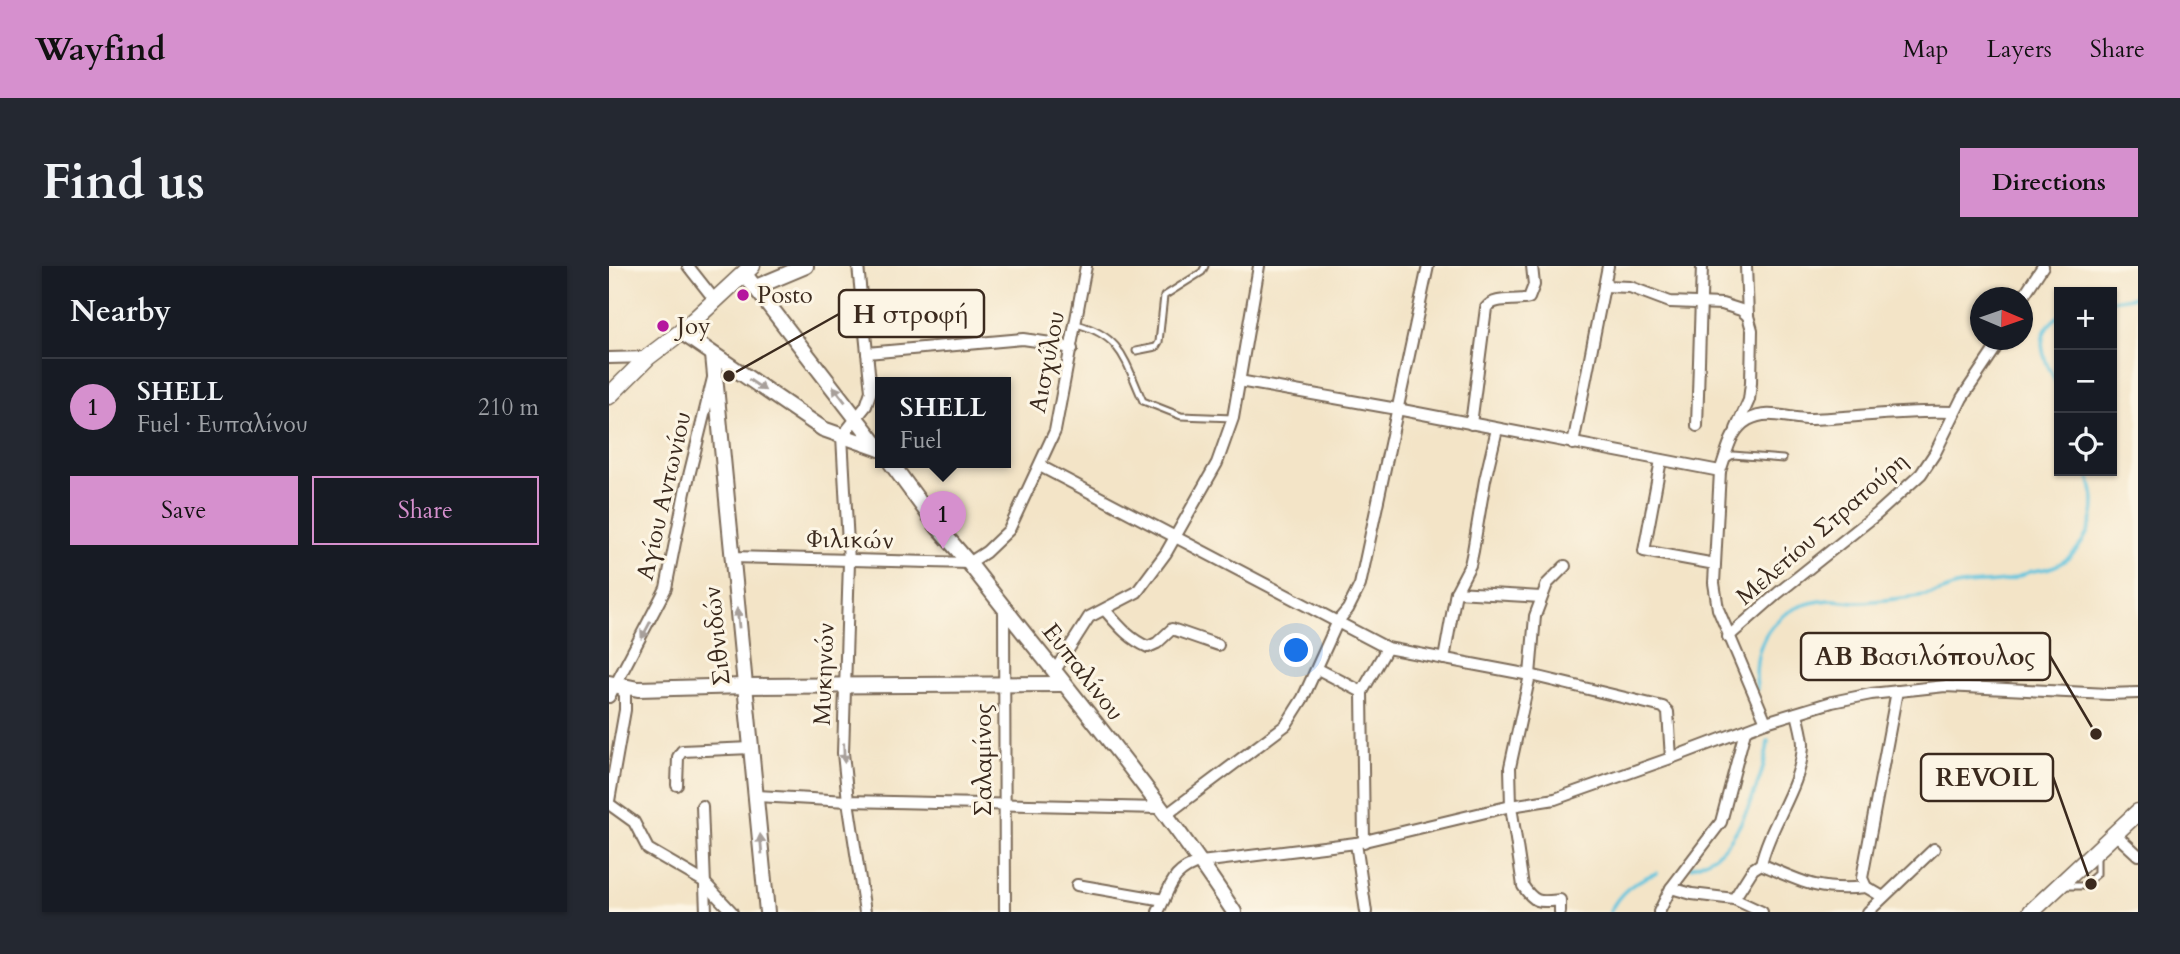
<!DOCTYPE html>
<html lang="en">
<head>
<meta charset="utf-8">
<style>
  body { margin:0; font-family:Cardo,serif; background:#242831; color:#f1f3f6 }
  .controls { position:absolute; right:21px; top:21px; display:grid; overflow:hidden; border-radius:0px; box-shadow:0 2px 5px #0004 }
  .controls button { width:63px; height:63px; display:grid; place-items:center; padding:0; border:0; border-bottom:2px solid #363941; background:#171b24; color:#f1f3f6; font:35px sans-serif }
  .compass { position:absolute; left:1361px; top:21px; width:63px; height:63px; border-radius:50%; background:#171b24; box-shadow:0 2px 5px #0004; rotate:92deg }
  .you { position:absolute; left:688px; top:385px; width:24px; height:24px; margin:-18px; border:5px solid #fff; border-radius:50%; background:#1a73e8; box-shadow:0 0 0 10px #1a73e833 }
  .badge { display:grid; place-items:center; width:46px; height:46px; border-radius:50%; background:#d690ce; color:#111; font-size:23px; font-weight:700 }
  .pin { position:absolute; translate:-50% -58px; filter:drop-shadow(0 2px 4px #0008) }
  .pin::after { content:''; position:absolute; top:37px; width:24px; height:21px; background:inherit; clip-path:polygon(0 0,100% 0,50% 100%) }
  .popup { position:absolute; left:266px; top:111px; width:136px; height:91px; box-sizing:border-box; display:grid; place-content:center; border-radius:0px; background:#171b24; filter:drop-shadow(0 2px 5px #0005); font-size:23px; white-space:nowrap; color:#9ea1a6 }
  .popup b { font-size:26px; color:#f1f3f6 }
  .popup::after { content:''; position:absolute; left:50%; top:100%; margin-left:-14px; border:14px solid transparent; border-top-color:#171b24 }
  .list { margin:0; padding:0; list-style:none }
  h2 { display:flex; justify-content:space-between; align-items:center; height:91px; margin:0; padding:0 28px; font-size:30px }
  h2 small { font-size:23px; font-weight:400; color:#9ea1a6 }
  .list li { display:grid; grid-template-columns:46px 1fr auto; gap:21px; align-items:center; box-sizing:border-box; height:98px; padding:0 28px; border-top:2px solid #363941 }
  .list b { display:block; font-size:26px; white-space:nowrap }
  .list p { margin:0; font-size:23px; white-space:nowrap; color:#9ea1a6 }
  .list em { font-size:23px; font-style:normal; color:#9ea1a6 }
  .actions { display:flex; gap:14px; padding:21px 28px }
  .actions a { flex:1; padding:16px 0; border:2px solid #d690ce; border-radius:0px; text-align:center; font-size:24px; color:#d690ce }
  .actions .main { background:#d690ce; color:#111 }
  .icon { flex:none; width:38px; height:38px; fill:none; stroke:currentColor; stroke-width:2; stroke-linecap:round; stroke-linejoin:round }
  .map { position:relative; flex:none; width:1529px; height:646px; overflow:hidden; border-radius:0px }
  header { display:flex; align-items:center; gap:42px; box-sizing:border-box; height:98px; padding:0 35px; background:#d690ce; color:#111 }
  header strong { font-size:33px }
  nav { display:flex; gap:38px; margin-inline-start:auto; font-size:24px }
  .intro { display:flex; align-items:center; justify-content:space-between; box-sizing:border-box; height:168px; padding:0 42px }
  h1 { margin:0; font-size:49px }
  .button { padding:18px 32px; border-radius:0px; background:#d690ce; color:#111; font-size:24px; font-weight:700 }
  main { display:flex; gap:42px; padding:0 42px }
  aside { flex:1; background:#171b24; border-radius:0px; box-shadow:0 2px 5px #0004 }
  .map>svg:first-child { display:block }
  .lines { fill:none; stroke-linecap:round; stroke-linejoin:round }
  .stream { stroke:#60c4de; stroke-width:3.5 }
  .service-casing { stroke:#7b6b59; stroke-width:9 }
  .minor-casing { stroke:#7b6b59; stroke-width:14 }
  .tertiary-casing { stroke:#7b6b59; stroke-width:18 }
  .secondary-casing { stroke:#7b6b59; stroke-width:19 }
  .service { stroke:#fff; stroke-width:5 }
  .minor { stroke:#fff; stroke-width:10 }
  .tertiary { stroke:#fff; stroke-width:14 }
  .secondary { stroke:#fff; stroke-width:16 }
  .oneway { fill:#a79f9a }
  .poi-dot { fill:#b5179e; stroke:#fcf5e5; stroke-width:2.5 }
  .labels { text-anchor:middle; dominant-baseline:central; stroke-width:6; stroke-linejoin:round; paint-order:stroke }
  .poi-label { font-size:24px; fill:#3b2a1e; stroke:#fcf5e5; text-anchor:start }
  .street-label { font-size:24px; fill:#3b2a1e; stroke:#fcf5e5 }
  .leader { fill:none; stroke:#3b2a1e; stroke-width:2.5 }
  .callout-dot { fill:#3b2a1e; stroke:#fcf5e5; stroke-width:2.5 }
  .callout { fill:#fcf5e5; stroke:#3b2a1e; stroke-width:2.5 }
  .callout-label { font-size:26px; text-anchor:middle; font-weight:bold; fill:#3b2a1e }
</style>
</head>
<body>
<header>
<strong>Wayfind</strong>
<nav><a>Map</a><a>Layers</a><a>Share</a></nav>
</header>
<div class="intro"><h1>Find us</h1><a class="button">Directions</a></div>
<main>
<aside>
<h2>Nearby<small></small></h2>
<ul class="list">
<li><span class="badge">1</span><div><b>SHELL</b><p>Fuel · Ευπαλίνου</p></div><em>210 m</em></li>
</ul>
<div class="actions"><a class="main">Save</a><a>Share</a></div>
</aside>
<div class="map">
<svg width="1529" height="646" viewBox="0 0 1529 646">
  <rect width="100%" height="100%" fill="#fcf5e5"/>
  <filter id="ink" filterUnits="userSpaceOnUse"><feTurbulence type="fractalNoise" baseFrequency=".0143" numOctaves="2"/><feDisplacementMap in="SourceGraphic" scale="14" xChannelSelector="R" yChannelSelector="G"/><feConvolveMatrix kernelMatrix="1 2 1 2 8 2 1 2 1" color-interpolation-filters="sRGB"/></filter>
  <filter id="wash" filterUnits="userSpaceOnUse"><feTurbulence type="fractalNoise" baseFrequency=".00686" numOctaves="4" result="noise"/><feDisplacementMap in="SourceGraphic" scale="28" xChannelSelector="R" yChannelSelector="G"/><feGaussianBlur stdDeviation="1.57" result="paint"/><feColorMatrix in="noise" values="0 0 0 0 0 0 0 0 0 0 0 0 0 0 0 0 0 1.4 0 .05"/><feComposite in="paint" operator="in"/></filter>
  <g filter="url(#wash)">
    <rect width="100%" height="100%" fill="#f3e4c7"/>
    <g class="lines">
      <g class="stream">
        <polyline points="1503,34 1529,30"/>
        <path d="M 1450,50 C 1420,71 1437,96 1450,122"/>
        <path d="M 1148,423 C 1142,372 1168,338 1221,334 C 1232,334 1242,337 1253,336 C 1277,334 1303,332 1327,327 C 1336,325 1343,320 1352,319 C 1368,316 1384,318 1400,314 C 1407,312 1413,309 1420,306 C 1426,304 1434,304 1440,302 C 1468,294 1485,264 1485,236 C 1485,226 1481,215 1479,205"/>
        <path d="M 1082,601 C 1093,597 1103,593 1111,585 C 1133,567 1157,503 1159,475"/>
        <path d="M 1001,646 C 1011,625 1027,614 1048,607"/>
      </g>
    </g>
  </g>
  <g filter="url(#ink)">
    <g class="lines">
      <defs>
        <g id="service">
          <path d="M 467,58 C 514,70 516,96 534,135 L 572,150 L 624,152"/>
          <polyline points="527,85 547,81 550,76 555,30 593,6 596,0"/>
          <polyline points="1116,194 1124,189 1174,193"/>
          <polyline points="1455,620 1474,620 1488,608 1488,589"/>
        </g>
        <g id="minor">
          <polyline points="79,0 105,33"/>
          <polyline points="249,0 262,125 257,140 233,170 240,296 234,487 239,535 256,646"/>
          <polyline points="1137,0 1139,50"/>
          <polyline points="995,20 1021,21 1061,36 1113,38 1132,44 1139,50 1143,64 1142,117 1140,134 1127,163"/>
          <polyline points="1413,32 1434,0"/>
          <polyline points="258,87 414,73 442,77 463,83"/>
          <polyline points="0,92 39,91"/>
          <path d="M 630,115 L 788,143 L 1111,205 C 1118,188 1120,165 1139,154 C 1160,142 1181,154 1203,153 C 1251,151 1296,144 1344,146"/>
          <path d="M 862,158 L 877,42 C 886,30 906,36 920,32 L 925,19 L 923,0"/>
          <polyline points="1088,160 1093,0"/>
          <polyline points="964,178 999,0"/>
          <polyline points="1052,194 1035,285 1106,298"/>
          <polyline points="431,200 778,382 921,409 1054,441 1059,446 1062,492"/>
          <polyline points="1111,205 1105,317 1109,343 1157,456"/>
          <polyline points="122,291 360,297 377,286 400,264 446,165 477,0"/>
          <polyline points="847,326 932,331"/>
          <polyline points="395,342 396,646"/>
          <path d="M 496,344 C 509,359 520,373 539,381 L 548,377 L 563,363 L 609,379"/>
          <polyline points="1119,371 1169,327 1268,248 1312,208 1326,187 1353,132 1392,74"/>
          <polyline points="835,393 847,326 861,299 864,285 876,214 888,163"/>
          <polyline points="709,403 753,426"/>
          <polyline points="445,406 480,351 528,326 557,287 608,197 624,152 650,0"/>
          <polyline points="0,431 57,322 76,226 104,112"/>
          <polyline points="68,519 69,491 73,485 142,482"/>
          <polyline points="148,530 239,535 551,542"/>
          <polyline points="0,535 16,444 16,428 7,418"/>
          <polyline points="0,538 25,556 39,583 94,615 123,646"/>
          <polyline points="93,540 97,646"/>
          <polyline points="557,549 677,459 694,432 729,355 739,343 751,319 819,0"/>
          <polyline points="1505,567 1529,589"/>
          <polyline points="755,576 753,426 778,382"/>
          <polyline points="747,577 757,646"/>
          <path d="M 1152,598 C 1161,557 1192,523 1194,479 C 1194,469 1190,457 1188,447"/>
          <polyline points="468,619 555,634"/>
          <path d="M 1062,622 L 1083,628 L 1125,633 L 1144,603 L 1152,598 C 1193,616 1210,626 1257,621"/>
          <polyline points="1274,631 1257,621 1253,612 1288,425"/>
          <polyline points="1125,633 1153,646"/>
          <path d="M 549,646 C 562,620 562,605 592,596 L 747,577 L 902,540 L 946,533 L 1062,492 L 1157,456 L 1223,436 L 1262,428 L 1336,420 L 1499,428 L 1529,427"/>
          <path d="M 951,646 L 951,634 C 931,636 926,638 914,620 L 902,540 L 901,501 L 921,409 L 926,350 L 938,318 L 956,300"/>
          <polyline points="1050,646 1062,622 1112,556 1136,465"/>
          <polyline points="1259,646 1325,583"/>
        </g>
        <g id="tertiary">
          <polyline points="135,7 271,183"/>
          <polyline points="147,21 197,0"/>
          <polyline points="72,66 214,163 271,183"/>
          <polyline points="104,89 158,646"/>
          <path d="M 282,197 L 328,260 L 360,297 C 449,412 545,524 625,646"/>
          <polyline points="0,417 29,423 136,420 454,418"/>
        </g>
        <g id="secondary">
          <polyline points="0,130 39,91 72,66 143,0"/>
          <polyline points="1422,646 1529,546"/>
        </g>
      </defs>
      <use href="#service" class="service-casing"/>
      <use href="#minor" class="minor-casing"/>
      <use href="#tertiary" class="tertiary-casing"/>
      <use href="#secondary" class="secondary-casing"/>
      <use href="#service" class="service"/>
      <use href="#minor" class="minor"/>
      <use href="#tertiary" class="tertiary"/>
      <use href="#secondary" class="secondary"/>
    </g>
    <defs><path id="oneway-solid" d="M-6-.8H1V-3.2L6.5 0L1 3.2V.8H-6Z" transform="scale(1.75)"/></defs>
    <g class="oneway">
      <use href="#oneway-solid" transform="translate(148 119) rotate(34)"/>
      <use href="#oneway-solid" transform="translate(230 128) rotate(-128)"/>
      <use href="#oneway-solid" transform="translate(129 352) rotate(-96)"/>
      <use href="#oneway-solid" transform="translate(37 364) rotate(118)"/>
      <use href="#oneway-solid" transform="translate(235 487) rotate(88)"/>
      <use href="#oneway-solid" transform="translate(152 578) rotate(-95)"/>
    </g>
  </g>
  <g class="poi-dot">
    <circle cx="134" cy="29" r="7"/>
    <circle cx="54" cy="60" r="7"/>
  </g>
  <g class="labels">
    <g class="poi-label">
      <text x="148" y="29">Posto</text>
      <text x="68" y="60">Joy</text>
    </g>
    <g class="street-label">
      <text transform="translate(438 96) rotate(-79)">Αισχύλου</text>
      <text transform="translate(55 230) rotate(-77)">Αγίου Αντωνίου</text>
      <text transform="translate(1213 263) rotate(-41)">Μελετίου Στρατούρη</text>
      <text transform="translate(241 274) rotate(1)">Φιλικών</text>
      <text transform="translate(108 370) rotate(-96)">Σιθνιδών</text>
      <text transform="translate(474 406) rotate(52)">Ευπαλίνου</text>
      <text transform="translate(215 408) rotate(-88)">Μυκηνών</text>
      <text transform="translate(374 494) rotate(-90)">Σαλαμίνος</text>
    </g>
  </g>
  <path class="leader" d="M120 110L230 48M1487 468L1441 390M1482 618L1444 511"/>
  <g class="callout-dot">
    <circle cx="120" cy="110" r="7"/>
    <circle cx="1487" cy="468" r="7"/>
    <circle cx="1482" cy="618" r="7"/>
  </g>
  <g class="callout">
    <rect x="230" y="24" width="145" height="47" rx="7"/>
    <rect x="1192" y="367" width="249" height="47" rx="7"/>
    <rect x="1312" y="488" width="132" height="47" rx="7"/>
  </g>
  <g class="callout-label">
    <text x="302" y="57">Η στροφή</text>
    <text x="1316" y="399">ΑΒ Βασιλόπουλος</text>
    <text x="1378" y="520">REVOIL</text>
  </g>
</svg>
<div class="controls">
<button>+</button>
<button>−</button>
<button><svg class="icon" aria-label="locate" viewBox="0 0 24 24"><circle cx="12" cy="12" r="6"/><path d="M12 2v4M12 18v4M2 12h4M18 12h4"/></svg></button>
</div>
<svg class="compass" viewBox="-18 -18 36 36"><path d="M0-13l5 13h-10z" fill="#e53935"/><path d="M0 13l5-13h-10z" fill="#9ea1a6"/></svg>
<div class="you"></div>
<div class="pin badge" style="left:334px;top:283px">1</div>
<div class="popup"><b>SHELL</b>Fuel</div>
</div>
</main>
</body>
</html>
